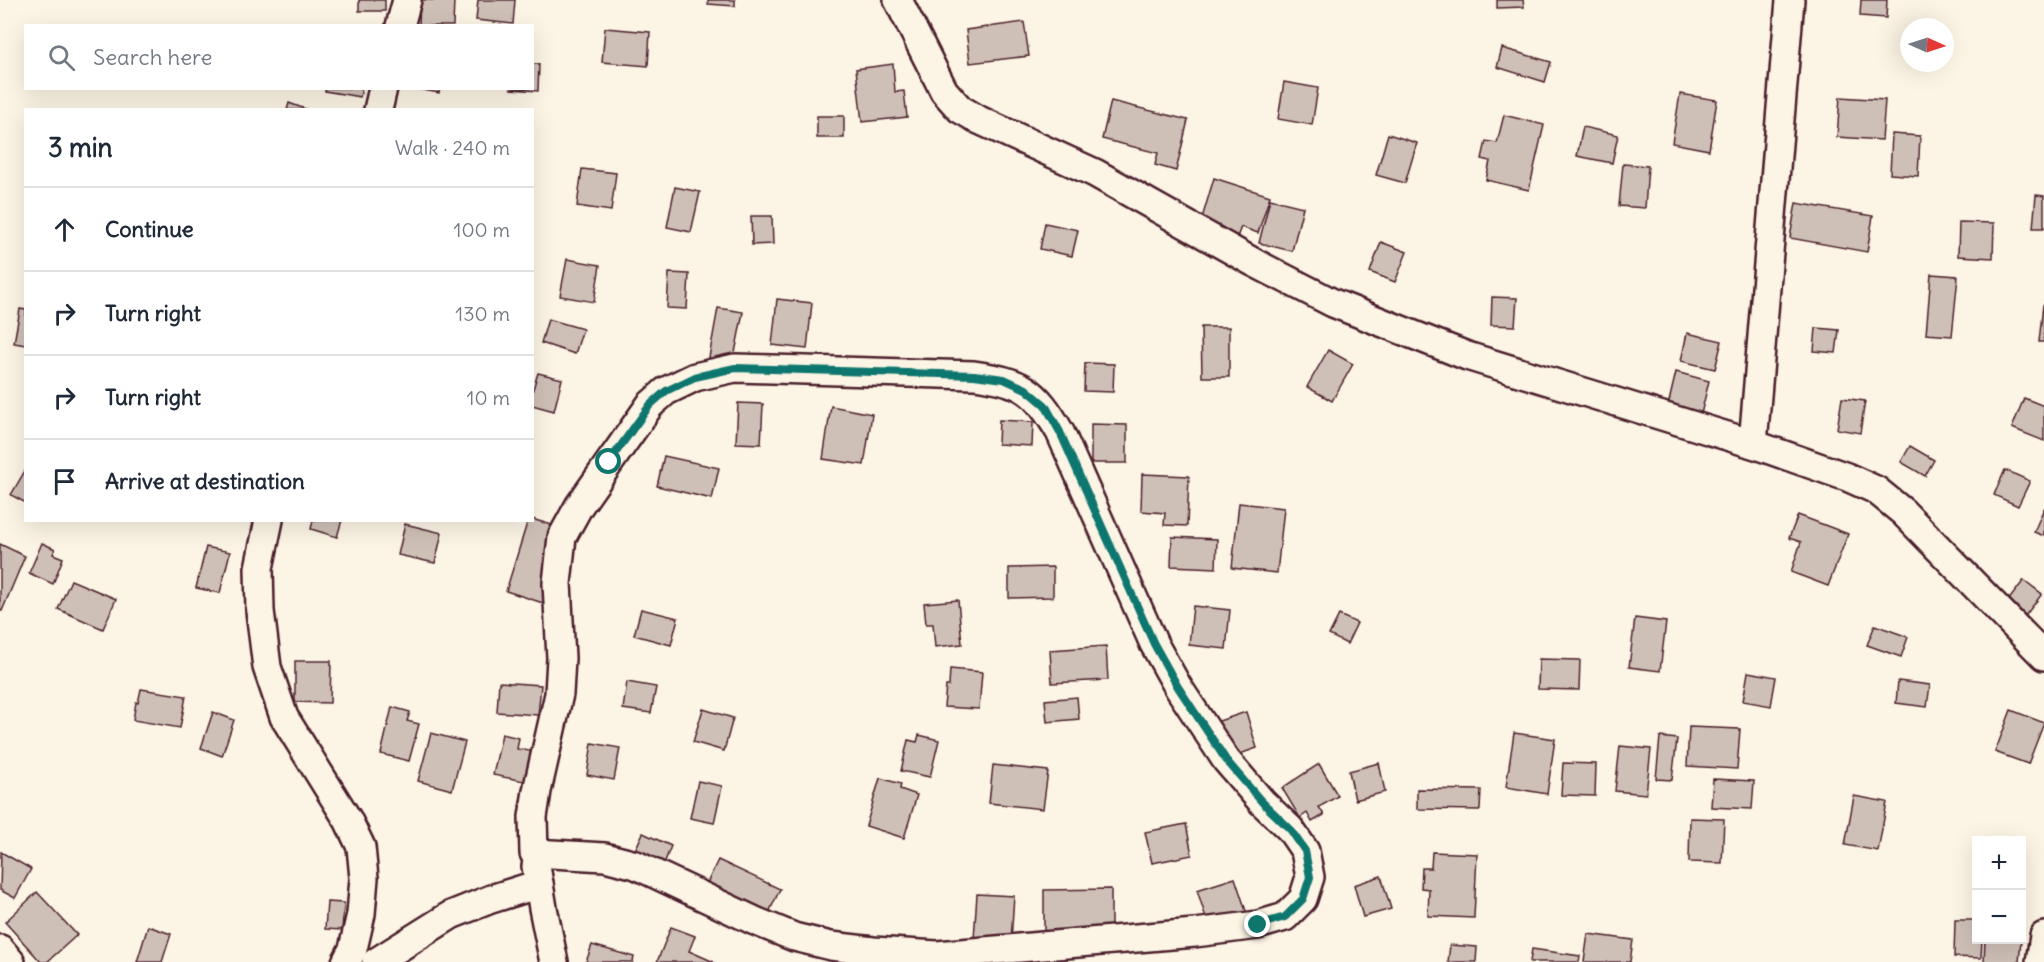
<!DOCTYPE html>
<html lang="en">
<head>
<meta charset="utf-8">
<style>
  body { margin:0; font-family:Delius,sans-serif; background:#f6f6f7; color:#1f2937 }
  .controls { position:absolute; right:18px; bottom:18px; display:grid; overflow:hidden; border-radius:0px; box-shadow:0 6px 24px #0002 }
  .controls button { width:54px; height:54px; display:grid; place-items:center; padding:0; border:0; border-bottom:2px solid #e0e1e3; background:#fff; color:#1f2937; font:30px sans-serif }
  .compass { position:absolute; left:1900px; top:18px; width:54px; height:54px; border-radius:50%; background:#fff; box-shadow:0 6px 24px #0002; rotate:93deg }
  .stop { position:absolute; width:18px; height:18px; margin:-14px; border:4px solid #0f766e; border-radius:50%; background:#fff }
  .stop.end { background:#0f766e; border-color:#fff; box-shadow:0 2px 6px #0008 }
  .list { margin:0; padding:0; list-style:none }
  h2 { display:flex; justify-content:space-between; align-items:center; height:78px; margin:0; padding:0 24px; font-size:26px }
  h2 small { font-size:20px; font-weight:400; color:#747a83 }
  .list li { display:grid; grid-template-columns:39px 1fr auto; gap:18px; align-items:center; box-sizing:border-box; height:84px; padding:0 24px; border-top:2px solid #e0e1e3 }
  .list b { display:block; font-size:22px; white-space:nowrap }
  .list em { font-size:20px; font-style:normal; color:#747a83 }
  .icon { flex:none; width:33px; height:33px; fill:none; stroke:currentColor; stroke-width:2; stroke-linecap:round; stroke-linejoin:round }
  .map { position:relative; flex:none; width:2044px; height:962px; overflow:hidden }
  .search { position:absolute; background:#fff; box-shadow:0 6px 24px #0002; left:24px; top:24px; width:510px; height:66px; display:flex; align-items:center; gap:15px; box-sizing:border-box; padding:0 21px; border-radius:0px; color:#747a83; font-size:22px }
  .panel { position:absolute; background:#fff; box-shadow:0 6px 24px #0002; left:24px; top:108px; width:510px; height:414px; border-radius:0px }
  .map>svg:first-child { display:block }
  .building { fill:#cfc0b7; stroke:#4a1f2b; stroke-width:1.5 }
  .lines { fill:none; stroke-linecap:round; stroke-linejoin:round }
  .street-casing { stroke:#4a1f2b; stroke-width:32 }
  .street { stroke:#fcf5e5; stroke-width:27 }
  .route { stroke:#0f766e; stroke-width:8 }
</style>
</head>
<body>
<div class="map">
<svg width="2044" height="962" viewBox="0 0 2044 962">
  <rect width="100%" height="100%" fill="#fcf5e5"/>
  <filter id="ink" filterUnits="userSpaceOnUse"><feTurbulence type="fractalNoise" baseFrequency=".0167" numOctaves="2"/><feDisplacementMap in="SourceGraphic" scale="12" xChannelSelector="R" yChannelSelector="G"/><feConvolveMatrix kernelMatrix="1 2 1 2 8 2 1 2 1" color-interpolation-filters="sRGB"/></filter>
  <g filter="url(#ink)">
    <g class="building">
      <rect x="359" y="0" width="26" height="11"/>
      <polygon points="420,0 454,0 453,26 419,26"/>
      <polygon points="478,0 515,0 513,24 476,20"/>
      <polygon points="708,0 735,0 735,6 708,4"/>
      <polygon points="1497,0 1523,0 1524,7 1497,8"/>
      <polygon points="1861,0 1887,0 1886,18 1860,16"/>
      <polygon points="1024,22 1029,56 970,63 966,30"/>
      <polygon points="605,28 650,32 648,66 602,62"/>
      <polygon points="1502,48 1551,62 1545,82 1497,67"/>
      <polygon points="532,64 539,64 538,91 510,89 532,88"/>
      <polygon points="893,64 895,92 904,91 907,117 862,122 856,69"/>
      <polygon points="1284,82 1318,88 1312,125 1278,119"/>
      <polygon points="325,88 362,88 360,97 325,91"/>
      <polygon points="412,88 440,88 439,93"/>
      <polygon points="1680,94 1717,100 1709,150 1672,143"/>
      <polygon points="1840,97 1885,100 1882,140 1837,137"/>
      <polygon points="1111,101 1188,120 1176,171 1155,165 1158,153 1102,139"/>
      <polygon points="289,103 308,110 287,110"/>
      <polygon points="1504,115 1544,125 1529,190 1486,180 1490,161 1482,159 1486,141 1497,143"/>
      <rect x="817" y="116" width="27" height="22"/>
      <polygon points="1583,127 1618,135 1612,163 1577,156"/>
      <polygon points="1388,134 1417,143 1405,183 1376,175"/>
      <polygon points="1892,134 1920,136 1918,176 1890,174"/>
      <polygon points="1623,164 1648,166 1645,208 1619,206"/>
      <polygon points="582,169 616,173 611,211 577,206"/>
      <polygon points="1214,178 1270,196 1258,233 1241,227 1237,237 1200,225"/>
      <polygon points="675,187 700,192 691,232 667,227"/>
      <polygon points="2036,195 2044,196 2044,228 2033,228"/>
      <polygon points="1270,199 1303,207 1292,251 1259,243"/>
      <polygon points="1796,203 1873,216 1867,252 1790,238"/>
      <polygon points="751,216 772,216 773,244 752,245"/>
      <polygon points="1959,222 1994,223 1993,258 1958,256"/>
      <polygon points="1045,223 1078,230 1072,256 1040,249"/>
      <polygon points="1381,242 1407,252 1395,282 1370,272"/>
      <polygon points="567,259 600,265 594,302 560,296"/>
      <polygon points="669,273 689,274 687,309 667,308"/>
      <polygon points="1931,274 1958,276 1952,336 1926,334"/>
      <polygon points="1492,297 1517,298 1515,326 1491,325"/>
      <polygon points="777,299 812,303 807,349 772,345"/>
      <polygon points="2043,305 2044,305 2044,342 2039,342"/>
      <polygon points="718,308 743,312 732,368 708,363"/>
      <polygon points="20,309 26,310 26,345 14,343"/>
      <polygon points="548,319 583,329 575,354 541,343"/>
      <polygon points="1201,327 1229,327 1229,377 1202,377"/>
      <polygon points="1816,328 1839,330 1836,353 1814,351"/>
      <polygon points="1687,333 1722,341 1715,369 1681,361"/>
      <polygon points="1328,350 1353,364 1332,401 1307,387"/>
      <polygon points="1085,363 1114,364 1113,392 1084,391"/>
      <polygon points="1676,372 1709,381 1701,414 1668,406"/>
      <polygon points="538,373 562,379 554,411 532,405 532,392"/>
      <polygon points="1842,398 1865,401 1860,433 1837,429"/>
      <polygon points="2024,398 2044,406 2044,441 2012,428"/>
      <polygon points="738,403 763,404 761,444 736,443"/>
      <polygon points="831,406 872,414 864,465 823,459"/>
      <polygon points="999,420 1033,422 1032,446 998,444"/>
      <polygon points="1091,424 1127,425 1127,463 1091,463"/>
      <polygon points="1910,446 1934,460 1925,476 1901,462"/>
      <polygon points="664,456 719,468 712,499 657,486"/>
      <polygon points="26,469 26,503 11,495"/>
      <polygon points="2005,470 2030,481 2018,506 1994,495"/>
      <polygon points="1142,474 1189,476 1187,526 1164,525 1165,513 1141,511"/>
      <polygon points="1239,503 1284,508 1277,573 1232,568"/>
      <polygon points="2044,508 2044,536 2034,532"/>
      <polygon points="1798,515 1848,534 1828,586 1791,572 1801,542 1789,538"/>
      <polygon points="532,519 565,529 543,603 506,591 528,520"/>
      <polygon points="313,520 342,520 337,537 311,529"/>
      <polygon points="405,524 442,533 435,563 398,555"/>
      <polygon points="1172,537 1217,539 1216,568 1171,566"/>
      <polygon points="42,543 55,549 53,554 63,558 53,584 29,573"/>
      <polygon points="0,544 25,556 2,611 0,610"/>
      <polygon points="206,547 230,552 220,593 196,588"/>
      <polygon points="1053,567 1053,597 1009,598 1009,568"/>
      <polygon points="71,580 116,599 103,629 58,609"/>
      <polygon points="2024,580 2042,594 2022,620 2004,606"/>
      <polygon points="958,600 962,644 935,647 933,624 926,624 924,603"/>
      <polygon points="1193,606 1230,610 1226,649 1189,645"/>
      <polygon points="641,609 678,618 671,645 634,635"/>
      <polygon points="1339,615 1357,623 1347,644 1329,635"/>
      <polygon points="1635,618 1666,622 1660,671 1629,667"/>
      <polygon points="1875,625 1908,637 1901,657 1867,645"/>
      <polygon points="1106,646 1108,680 1052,683 1050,650"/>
      <polygon points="1539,659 1580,660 1579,690 1538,689"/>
      <polygon points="295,661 331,661 330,703 295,702"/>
      <polygon points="950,669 982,672 979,709 944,707 946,686 949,686"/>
      <polygon points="1748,672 1776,677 1771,706 1743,701"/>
      <polygon points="1898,681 1930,685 1927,707 1896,703"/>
      <polygon points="499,682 541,685 538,715 497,712"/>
      <polygon points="627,682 656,687 651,713 623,709"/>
      <polygon points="141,689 186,696 180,728 133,720 136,702 138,703"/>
      <polygon points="1077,697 1079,719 1047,722 1045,700"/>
      <polygon points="392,707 410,712 407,721 419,724 409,761 381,754"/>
      <polygon points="703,709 733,718 724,751 693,742"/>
      <polygon points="2011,710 2044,723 2028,764 1995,752"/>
      <polygon points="213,712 234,720 222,756 201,748"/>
      <polygon points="1246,712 1257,748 1225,759 1213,723"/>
      <polygon points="1689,727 1740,729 1737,769 1687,766"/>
      <polygon points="431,733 465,742 452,790 418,781"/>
      <polygon points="1514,733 1555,739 1547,794 1506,787"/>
      <polygon points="502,734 519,738 517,749 536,752 529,782 493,775"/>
      <polygon points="919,735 939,740 930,777 901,771 908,740 917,742"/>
      <polygon points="1660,737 1677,739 1672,780 1656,779"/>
      <polygon points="592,743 620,748 614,780 587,775"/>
      <polygon points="1620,746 1651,749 1646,794 1615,791"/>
      <polygon points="1379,763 1385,792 1355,800 1349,771"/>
      <polygon points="1563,763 1596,764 1595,796 1561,795"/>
      <polygon points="1319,764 1338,796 1319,807 1324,815 1312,822 1307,813 1300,818 1282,788"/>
      <polygon points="993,765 1048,771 1043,809 989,803"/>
      <polygon points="880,778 901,784 900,789 917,795 904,838 866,826"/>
      <polygon points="1713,779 1754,781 1752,809 1711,807"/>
      <polygon points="698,781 722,786 714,823 690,818"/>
      <polygon points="1417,789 1481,790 1480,810 1417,809"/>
      <polygon points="1854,796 1887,802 1878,851 1845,845"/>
      <polygon points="1690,818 1724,819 1722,863 1689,862"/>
      <polygon points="1186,824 1192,855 1152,863 1145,832"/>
      <polygon points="643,833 671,846 664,864 635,850"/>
      <polygon points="1,852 31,869 15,898 0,890"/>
      <polygon points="1432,852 1477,854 1474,918 1428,916 1429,889 1421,888 1422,868 1431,868"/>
      <polygon points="718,860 780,889 765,921 699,900"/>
      <polygon points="1381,876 1391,909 1363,917 1354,885"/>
      <polygon points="1235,878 1247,914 1209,927 1197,890"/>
      <polygon points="1111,889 1111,931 1044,932 1044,890"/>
      <polygon points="37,892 77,935 47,962 41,962 5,922"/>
      <polygon points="977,894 1014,896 1011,941 974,939"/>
      <polygon points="327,902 344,903 342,930 325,929"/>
      <polygon points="1955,920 1976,920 1976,940 1982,940 1981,958 1954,957"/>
      <polygon points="148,926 171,934 162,962 137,962"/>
      <polygon points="671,927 695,936 689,951 714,962 657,962"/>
      <polygon points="1588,934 1633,940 1630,962 1584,962"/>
      <polygon points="1985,940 2021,940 2019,962 1984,962"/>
      <polygon points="592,945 634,957 633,962 586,962"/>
      <polygon points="1450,945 1477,947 1476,962 1448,962"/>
      <polygon points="1532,949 1580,956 1579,962 1530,962"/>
    </g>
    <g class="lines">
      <defs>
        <g id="street">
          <polyline points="898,0 944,91 960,109 979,120 1095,173 1253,262 1333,303 1467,356 1753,444 1847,477 1876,490 1903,512 2044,656"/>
          <polyline points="400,26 407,0"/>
          <polyline points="378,110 383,88"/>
          <path d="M 735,368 L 974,375 C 1023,382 1035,389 1060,432 L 1154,644 L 1178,687 L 1226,760 L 1262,802 L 1290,829 L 1305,851 L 1310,877 L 1303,899 L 1285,917 L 1258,925 L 1195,933 L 937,955 L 873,951 L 831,946 L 794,937 L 755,921 L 636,865 L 605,857 L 534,853 L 533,817 L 537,791 L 559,694 L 561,658 L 557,583 L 562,537 L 579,506 L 650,405 L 666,391 L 695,377 Z"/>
          <polyline points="1753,444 1790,0"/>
          <polyline points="269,520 259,568 260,611 267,667 284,717 348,820 361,847 364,878 361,914 353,949 346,962"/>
          <polyline points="536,866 543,908 554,962"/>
          <polyline points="0,949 11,962"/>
          <polyline points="376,962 451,915 491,899 539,884"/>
          <polyline points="2040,962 2044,936"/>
        </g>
      </defs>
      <use href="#street" class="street-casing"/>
      <use href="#street" class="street"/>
    </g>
  </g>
  <g class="lines" filter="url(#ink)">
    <polyline class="route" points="609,462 650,405 666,391 695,377 735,368 974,375 1004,379 1026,389 1045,405 1060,432 1154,644 1178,687 1226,760 1262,802 1290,829 1305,851 1310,877 1303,899 1285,917 1258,925"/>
  </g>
</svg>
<div class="controls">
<button>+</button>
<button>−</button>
</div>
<svg class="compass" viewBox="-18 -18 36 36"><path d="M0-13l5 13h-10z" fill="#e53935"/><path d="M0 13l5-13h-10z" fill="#747a83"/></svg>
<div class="stop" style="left:609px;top:462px"></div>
<div class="stop end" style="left:1258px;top:925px"></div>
<div class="search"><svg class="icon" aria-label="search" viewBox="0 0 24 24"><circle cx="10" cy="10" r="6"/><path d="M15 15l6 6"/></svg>Search here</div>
<section class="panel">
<h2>3 min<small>Walk · 240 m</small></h2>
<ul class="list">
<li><svg class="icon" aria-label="ahead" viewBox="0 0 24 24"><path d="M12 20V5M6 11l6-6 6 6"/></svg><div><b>Continue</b></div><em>100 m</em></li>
<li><svg class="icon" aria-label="right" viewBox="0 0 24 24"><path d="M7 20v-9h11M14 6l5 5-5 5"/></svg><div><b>Turn right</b></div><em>130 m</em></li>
<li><svg class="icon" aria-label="right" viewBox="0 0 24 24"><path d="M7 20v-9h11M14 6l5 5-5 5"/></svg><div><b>Turn right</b></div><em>10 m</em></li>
<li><svg class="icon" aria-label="arrive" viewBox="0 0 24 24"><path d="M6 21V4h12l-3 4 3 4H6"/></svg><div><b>Arrive at destination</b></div></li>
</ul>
</section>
</div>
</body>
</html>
